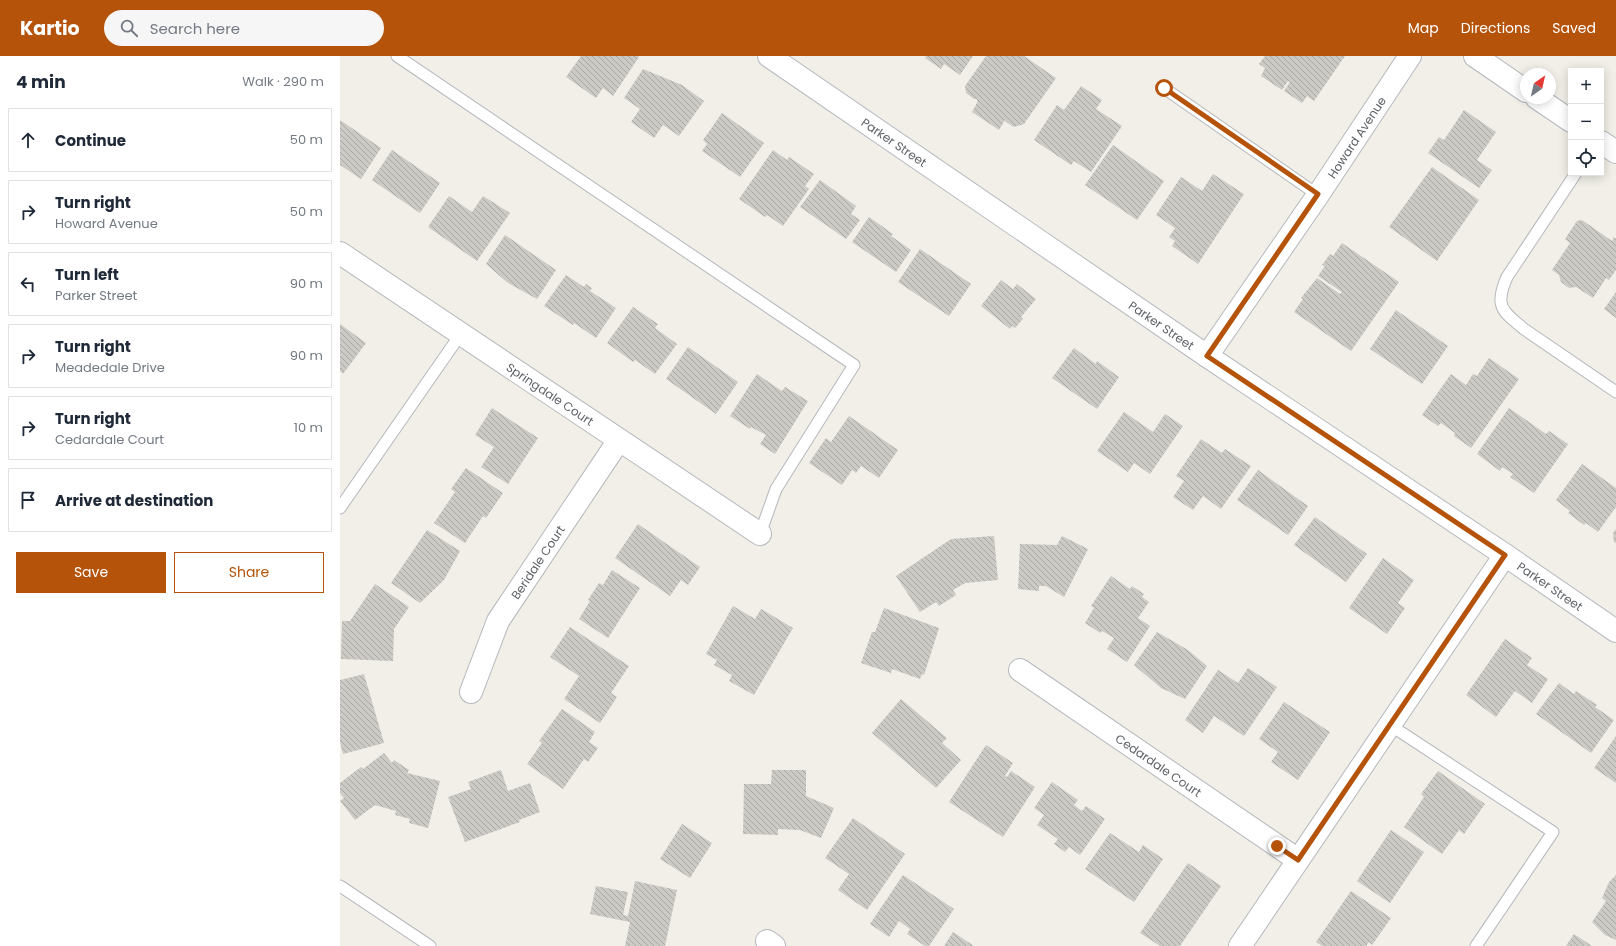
<!DOCTYPE html>
<html lang="en">
<head>
<meta charset="utf-8">
<style>
  body { margin:0; font-family:Poppins,sans-serif; background:#f6f6f7; color:#1f2937 }
  .controls { position:absolute; right:12px; top:12px; display:grid; overflow:hidden; border-radius:0px; box-shadow:0 2px 10px #0003 }
  .controls button { width:36px; height:36px; display:grid; place-items:center; padding:0; border:0; border-bottom:1px solid #e0e1e3; background:#fff; color:#1f2937; font:20px sans-serif }
  .compass { position:absolute; left:1180px; top:12px; width:36px; height:36px; border-radius:50%; background:#fff; box-shadow:0 2px 10px #0003; rotate:34deg }
  .stop { position:absolute; width:12px; height:12px; margin:-9px; border:3px solid #b45309; border-radius:50%; background:#fff }
  .stop.end { background:#b45309; border-color:#fff; box-shadow:0 1px 4px #0008 }
  .list { margin:0; padding:0; list-style:none }
  h2 { display:flex; justify-content:space-between; align-items:center; height:52px; margin:0; padding:0 16px; font-size:17px }
  h2 small { font-size:13px; font-weight:400; color:#747a83 }
  .list li { display:grid; grid-template-columns:26px 1fr auto; gap:12px; align-items:center; box-sizing:border-box; height:64px; margin:0 8px 8px; padding:0 8px; border:1px solid #e0e1e3; border-radius:0px }
  .list b { display:block; font-size:15px; white-space:nowrap }
  .list p { margin:0; font-size:13px; white-space:nowrap; color:#747a83 }
  .list em { font-size:13px; font-style:normal; color:#747a83 }
  .actions { display:flex; gap:8px; padding:12px 16px }
  .actions a { flex:1; padding:9px 0; border:1px solid #b45309; border-radius:0px; text-align:center; font-size:14px; color:#b45309 }
  .actions .main { background:#b45309; color:#fff }
  .icon { flex:none; width:22px; height:22px; fill:none; stroke:currentColor; stroke-width:2; stroke-linecap:round; stroke-linejoin:round }
  .map { position:relative; flex:none; width:1276px; height:890px; overflow:hidden }
  header { display:flex; align-items:center; gap:24px; box-sizing:border-box; height:56px; padding:0 20px; background:#b45309; color:#fff }
  header strong { font-size:19px }
  nav { display:flex; gap:22px; margin-inline-start:auto; font-size:14px }
  .search { width:280px; height:36px; background:#f6f6f7; display:flex; align-items:center; gap:10px; box-sizing:border-box; padding:0 14px; border-radius:22px; color:#747a83; font-size:15px }
  main { display:flex }
  aside { flex:1; background:#fff }
  .map>svg:first-child { display:block }
  .building { fill:url(#building-back-hatch) }
  .lines { fill:none; stroke-linecap:round; stroke-linejoin:round }
  .lane-casing { stroke:#b5b8bc; stroke-width:13 }
  .street-casing { stroke:#b5b8bc; stroke-width:24 }
  .secondary-casing { stroke:#b6babf; stroke-width:24 }
  .lane { stroke:#fff; stroke-width:11 }
  .street { stroke:#fff; stroke-width:22 }
  .secondary { stroke:#fff; stroke-width:22 }
  .route { stroke:#b45309; stroke-width:5 }
  .labels { text-anchor:middle; dominant-baseline:central; stroke-width:3; stroke-linejoin:round; paint-order:stroke }
  .street-label { font-size:12px; fill:#5f6368; stroke:#fff }
</style>
</head>
<body>
<header>
<strong>Kartio</strong>
<div class="search"><svg class="icon" aria-label="search" viewBox="0 0 24 24"><circle cx="10" cy="10" r="6"/><path d="M15 15l6 6"/></svg>Search here</div>
<nav><a>Map</a><a>Directions</a><a>Saved</a></nav>
</header>
<main>
<aside>
<h2>4 min<small>Walk · 290 m</small></h2>
<ul class="list">
<li><svg class="icon" aria-label="ahead" viewBox="0 0 24 24"><path d="M12 20V5M6 11l6-6 6 6"/></svg><div><b>Continue</b></div><em>50 m</em></li>
<li><svg class="icon" aria-label="right" viewBox="0 0 24 24"><path d="M7 20v-9h11M14 6l5 5-5 5"/></svg><div><b>Turn right</b><p>Howard Avenue</p></div><em>50 m</em></li>
<li><svg class="icon" aria-label="left" viewBox="0 0 24 24"><path d="M17 20v-9H6M10 6l-5 5 5 5"/></svg><div><b>Turn left</b><p>Parker Street</p></div><em>90 m</em></li>
<li><svg class="icon" aria-label="right" viewBox="0 0 24 24"><path d="M7 20v-9h11M14 6l5 5-5 5"/></svg><div><b>Turn right</b><p>Meadedale Drive</p></div><em>90 m</em></li>
<li><svg class="icon" aria-label="right" viewBox="0 0 24 24"><path d="M7 20v-9h11M14 6l5 5-5 5"/></svg><div><b>Turn right</b><p>Cedardale Court</p></div><em>10 m</em></li>
<li><svg class="icon" aria-label="arrive" viewBox="0 0 24 24"><path d="M6 21V4h12l-3 4 3 4H6"/></svg><div><b>Arrive at destination</b></div></li>
</ul>
<div class="actions"><a class="main">Save</a><a>Share</a></div>
</aside>
<div class="map">
<svg width="1276" height="890" viewBox="0 0 1276 890">
  <defs>
    <pattern id="building-back-hatch" width="6" height="6" patternUnits="userSpaceOnUse"><rect width="6" height="6" fill="#cccac5"/><path d="M-1 5l2 2M0 0l6 6M5-1l2 2" fill="none" stroke="#a9a8a4"/></pattern>
  </defs>
  <rect width="100%" height="100%" fill="#f1efe8"/>
  <g class="building">
    <polygon points="241,0 298,0 299,1 273,40 263,32 256,42 226,21"/>
    <polygon points="586,0 633,0 620,19 604,8 601,13 585,2"/>
    <polygon points="646,0 684,0 716,22 684,68 674,71 666,66 665,64 659,74 632,56 637,47 637,43 634,43 626,37 625,30"/>
    <polygon points="925,0 1005,0 974,45 967,40 962,47 944,35 950,26 948,25 942,34 921,20 925,12 919,8"/>
    <polygon points="303,13 342,29 364,45 339,80 323,69 314,82 291,66 300,53 284,42"/>
    <polygon points="741,30 762,44 756,53 782,70 751,116 734,105 731,109 694,84 717,49 724,54"/>
    <polygon points="1124,54 1156,76 1137,104 1152,114 1139,132 1088,97 1099,81 1104,84"/>
    <polygon points="382,57 424,87 400,121 362,95 367,88 363,84"/>
    <polygon points="0,64 41,92 21,123 0,109"/>
    <polygon points="773,89 824,125 797,164 745,129"/>
    <polygon points="52,94 100,127 80,157 32,124"/>
    <polygon points="433,94 447,104 449,101 474,118 465,130 469,133 443,170 427,159 425,161 399,143"/>
    <polygon points="1092,111 1139,144 1097,205 1049,171"/>
    <polygon points="873,118 904,138 858,208 832,190 835,185 829,181 835,172 816,159 841,121 862,135"/>
    <polygon points="480,124 516,150 511,158 520,164 506,183 460,151"/>
    <polygon points="109,140 132,156 143,140 170,157 137,205 88,171"/>
    <polygon points="529,161 553,178 551,180 571,194 556,216 512,186"/>
    <polygon points="1242,164 1272,185 1274,181 1276,183 1276,214 1269,224 1266,222 1253,242 1236,231 1229,232 1221,226 1219,219 1212,214 1230,187 1225,183 1237,165"/>
    <polygon points="165,179 216,214 197,243 168,227 146,208"/>
    <polygon points="1002,187 1059,226 1011,295 954,256 963,243 961,242 977,222 1000,238 1002,236 978,220 985,210 982,209 990,198 993,200"/>
    <polygon points="580,193 631,228 609,260 558,226"/>
    <polygon points="226,219 244,231 246,228 252,232 250,235 276,252 256,282 234,267 233,269 204,250"/>
    <polygon points="661,224 673,233 677,228 696,243 681,261 683,263 675,272 672,270 670,273 641,250"/>
    <polygon points="1276,236 1276,262 1264,253"/>
    <polygon points="293,251 318,268 315,272 337,288 315,318 295,304 293,306 267,287"/>
    <polygon points="1056,254 1108,290 1082,328 1030,293"/>
    <polygon points="0,268 26,287 3,318 0,315"/>
    <polygon points="348,291 398,326 376,358 326,323"/>
    <polygon points="734,292 756,308 757,305 779,321 757,353 712,322"/>
    <polygon points="1149,302 1179,323 1131,392 1114,380 1115,377 1101,367 1098,370 1082,359 1111,318 1126,329 1133,318 1137,320"/>
    <polygon points="417,318 442,335 445,331 468,345 435,398 420,388 426,379 411,371 410,373 390,360"/>
    <polygon points="152,352 198,382 168,428 141,411 154,391 135,379"/>
    <polygon points="1169,352 1206,378 1209,375 1228,388 1194,437 1170,421 1173,418 1162,411 1160,415 1137,398"/>
    <polygon points="784,356 813,376 825,358 843,370 810,418 794,407 788,416 757,395"/>
    <polygon points="509,360 558,394 539,422 521,410 516,417 512,414 502,429 469,407 486,382 491,386"/>
    <polygon points="861,383 882,397 885,393 911,410 881,453 863,440 853,454 833,441 844,425 836,420"/>
    <polygon points="1242,408 1276,432 1276,451 1258,476 1246,467 1244,469 1228,457 1230,455 1216,444"/>
    <polygon points="126,412 163,437 146,462 143,460 125,487 94,467 115,436 111,433"/>
    <polygon points="918,414 968,450 948,479 897,444"/>
    <polygon points="975,461 1027,498 1006,526 954,489"/>
    <polygon points="298,468 360,511 348,529 341,524 330,540 275,502"/>
    <polygon points="1276,473 1276,487 1274,486 1273,477"/>
    <polygon points="87,474 120,495 104,524 80,547 51,527"/>
    <polygon points="654,480 658,524 625,527 613,534 616,539 599,550 596,546 580,556 556,520 611,483"/>
    <polygon points="722,480 748,493 724,541 706,530 699,530 699,535 678,533 680,488 717,489"/>
    <polygon points="1043,502 1074,524 1058,547 1065,552 1047,578 1009,552"/>
    <polygon points="272,514 300,532 268,582 239,563 250,545 248,544 259,527 263,529"/>
    <polygon points="771,520 790,533 792,530 804,538 802,541 809,546 798,562 810,570 787,606 767,593 774,582 762,575 760,577 745,567 754,552 751,550"/>
    <polygon points="35,528 69,551 54,573 53,605 1,603 2,565 10,565"/>
    <polygon points="393,550 415,563 421,553 453,572 414,639 389,625 392,619 374,609 377,604 366,598"/>
    <polygon points="544,552 599,572 584,619 582,618 580,623 552,613 551,617 521,607 532,576 535,576"/>
    <polygon points="230,571 289,610 271,637 277,641 260,667 224,643 239,620 210,601"/>
    <polygon points="817,576 848,594 867,610 845,643 821,632 794,609"/>
    <polygon points="1165,583 1192,602 1187,609 1208,623 1192,647 1175,635 1156,661 1126,639"/>
    <polygon points="908,612 937,631 904,680 874,660 863,677 845,664 878,614 898,627"/>
    <polygon points="24,618 44,687 3,698 0,686 0,624"/>
    <polygon points="1219,627 1234,638 1236,635 1257,649 1255,651 1274,664 1251,697 1196,658"/>
    <polygon points="561,643 607,682 602,687 621,704 596,732 532,677"/>
    <polygon points="944,646 990,676 958,724 931,706 938,696 919,683"/>
    <polygon points="222,653 255,676 249,686 258,692 248,706 244,703 223,733 187,708 202,687 199,685"/>
    <polygon points="1276,680 1276,727 1254,712"/>
    <polygon points="646,689 673,707 665,720 667,721 671,715 695,731 663,781 609,746"/>
    <polygon points="44,697 52,707 54,704 69,714 67,717 100,725 88,772 69,767 70,763 55,759 56,755 35,749 15,764 0,745 4,742 0,737 0,727 21,711 23,713"/>
    <polygon points="161,714 168,735 190,727 200,756 179,764 180,766 125,786 108,741 131,733 128,726"/>
    <polygon points="432,714 466,714 466,740 494,752 481,782 460,774 438,773 438,779 403,778 404,728 431,728"/>
    <polygon points="1098,715 1145,748 1124,778 1119,774 1102,798 1064,771 1084,741 1081,738"/>
    <polygon points="712,726 738,744 734,749 742,755 746,750 765,763 740,799 729,791 725,796 714,788 718,783 697,769 704,759 694,752"/>
    <polygon points="513,762 565,798 527,854 498,834 509,818 485,802"/>
    <polygon points="342,768 372,787 350,822 320,803"/>
    <polygon points="1051,774 1084,796 1050,847 1017,825"/>
    <polygon points="770,777 799,796 803,789 823,803 794,846 745,813"/>
    <polygon points="848,807 881,830 840,890 820,890 800,877"/>
    <polygon points="563,819 614,853 589,890 585,890 567,878 570,873 559,865 549,881 530,868"/>
    <polygon points="1276,819 1276,884 1265,879 1252,866 1266,845 1262,842 1269,826"/>
    <polygon points="295,825 337,834 325,890 285,890 290,866 250,858 256,830 288,836 283,859 288,860"/>
    <polygon points="1011,835 1051,862 1032,889 1029,886 1026,890 982,890 976,886"/>
    <polygon points="613,876 634,890 604,890"/>
    <polygon points="1234,878 1252,890 1226,890"/>
  </g>
  <g class="lines">
    <defs>
      <g id="lane">
        <polyline points="57,0 514,309 436,433 420,478"/>
        <polyline points="824,32 978,139"/>
        <path d="M 1236,117 L 1167,221 C 1154,250 1162,255 1184,273 L 1276,336"/>
        <polyline points="0,452 120,279"/>
        <polyline points="1050,669 1213,776 1136,890"/>
        <polyline points="0,830 90,890"/>
      </g>
      <g id="street">
        <polyline points="1135,0 1186,35"/>
        <polyline points="1197,42 1231,65"/>
        <polyline points="1261,86 1276,96"/>
        <path id="s1" d="M 0,197 L 420,478"/>
        <path id="s2" d="M 867,300 L 978,139 L 1070,0"/>
        <path id="s3" d="M 680,614 L 958,804"/>
        <path id="s4" d="M 131,636 L 158,565 L 279,384"/>
        <polyline points="427,885 434,890"/>
        <polyline points="900,890 1165,499"/>
      </g>
      <g id="secondary">
        <path id="s5" d="M 429,0 L 867,300 L 1165,499 L 1276,575"/>
      </g>
    </defs>
    <use href="#lane" class="lane-casing"/>
    <use href="#street" class="street-casing"/>
    <use href="#secondary" class="secondary-casing"/>
    <use href="#lane" class="lane"/>
    <use href="#street" class="street"/>
    <use href="#secondary" class="secondary"/>
  </g>
  <g class="lines">
    <polyline class="route" points="824,32 978,138 867,300 1165,499 958,804 937,790"/>
  </g>
  <g class="labels">
    <g class="street-label">
      <text stroke="none"><textPath href="#s2" startOffset="265">Howard Avenue</textPath></text>
      <text stroke="none"><textPath href="#s5" startOffset="152">Parker Street</textPath></text>
      <text stroke="none"><textPath href="#s5" startOffset="476">Parker Street</textPath></text>
      <text stroke="none"><textPath href="#s1" startOffset="253">Springdale Court</textPath></text>
      <text stroke="none"><textPath href="#s4" startOffset="147">Beridale Court</textPath></text>
      <text stroke="none"><textPath href="#s5" startOffset="944">Parker Street</textPath></text>
      <text stroke="none"><textPath href="#s3" startOffset="168">Cedardale Court</textPath></text>
    </g>
  </g>
</svg>
<div class="controls">
<button>+</button>
<button>−</button>
<button><svg class="icon" aria-label="locate" viewBox="0 0 24 24"><circle cx="12" cy="12" r="6"/><path d="M12 2v4M12 18v4M2 12h4M18 12h4"/></svg></button>
</div>
<svg class="compass" viewBox="-18 -18 36 36"><path d="M0-13l5 13h-10z" fill="#e53935"/><path d="M0 13l5-13h-10z" fill="#747a83"/></svg>
<div class="stop" style="left:824px;top:32px"></div>
<div class="stop end" style="left:937px;top:790px"></div>
</div>
</main>
</body>
</html>
